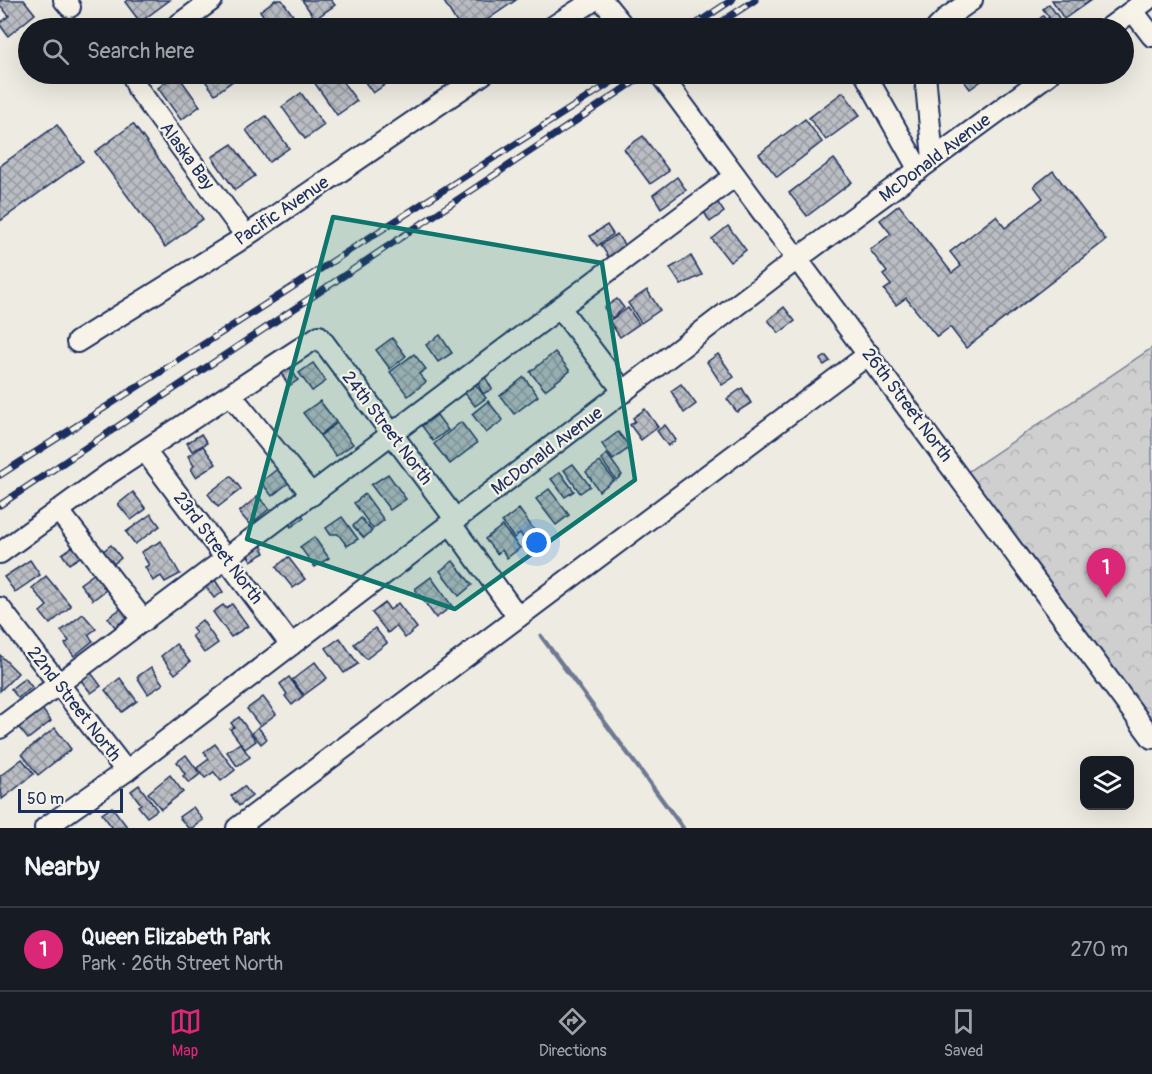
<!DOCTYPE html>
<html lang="en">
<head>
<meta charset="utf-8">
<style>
  body { margin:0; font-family:Pangolin,sans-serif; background:#242831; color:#f1f3f6 }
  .controls { position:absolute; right:18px; bottom:18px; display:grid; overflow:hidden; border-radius:12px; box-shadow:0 6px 24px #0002 }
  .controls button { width:54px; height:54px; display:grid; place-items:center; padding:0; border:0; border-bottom:2px solid #363941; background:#171b24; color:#f1f3f6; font:30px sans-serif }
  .scale { position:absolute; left:18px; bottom:15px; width:105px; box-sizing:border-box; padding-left:6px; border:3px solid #1b2f5e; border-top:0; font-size:16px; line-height:21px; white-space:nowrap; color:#1b2f5e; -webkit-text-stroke:4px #f7f3e8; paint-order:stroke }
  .you { position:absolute; left:537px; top:543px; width:21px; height:21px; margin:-15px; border:4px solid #fff; border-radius:50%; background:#1a73e8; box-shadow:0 0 0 9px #1a73e833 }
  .badge { display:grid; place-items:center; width:39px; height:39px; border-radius:50%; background:#db2777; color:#fff; font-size:20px; font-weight:700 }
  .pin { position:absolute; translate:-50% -50px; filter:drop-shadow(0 2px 3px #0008) }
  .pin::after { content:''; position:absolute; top:32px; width:21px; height:18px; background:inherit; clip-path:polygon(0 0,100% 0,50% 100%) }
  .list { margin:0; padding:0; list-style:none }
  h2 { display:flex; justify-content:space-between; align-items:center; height:78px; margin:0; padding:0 24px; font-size:26px }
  h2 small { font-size:20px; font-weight:400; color:#9ea1a6 }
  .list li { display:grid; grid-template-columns:39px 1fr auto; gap:18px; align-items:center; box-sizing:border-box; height:84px; padding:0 24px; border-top:2px solid #363941 }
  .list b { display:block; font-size:22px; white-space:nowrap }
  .list p { margin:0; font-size:20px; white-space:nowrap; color:#9ea1a6 }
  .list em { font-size:20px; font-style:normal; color:#9ea1a6 }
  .icon { flex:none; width:33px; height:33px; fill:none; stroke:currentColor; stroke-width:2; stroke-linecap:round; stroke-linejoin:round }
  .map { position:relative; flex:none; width:1152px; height:828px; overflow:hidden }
  .search { position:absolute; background:#171b24; box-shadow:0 6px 24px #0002; left:18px; right:18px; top:18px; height:66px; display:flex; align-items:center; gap:15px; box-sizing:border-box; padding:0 21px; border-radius:33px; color:#9ea1a6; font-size:22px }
  .sheet { height:162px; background:#171b24 }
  nav { display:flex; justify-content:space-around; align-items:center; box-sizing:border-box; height:84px; border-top:2px solid #363941; background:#171b24; font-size:16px; color:#9ea1a6 }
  nav a { display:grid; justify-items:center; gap:3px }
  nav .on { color:#db2777 }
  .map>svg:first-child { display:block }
  .park { fill:url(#park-crowns); stroke:#757f96; stroke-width:1.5 }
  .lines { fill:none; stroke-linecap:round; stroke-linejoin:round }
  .stream { stroke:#6e7992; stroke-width:4.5 }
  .building { fill:url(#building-cross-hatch); stroke:#1b2f5e; stroke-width:1.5 }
  .minor-casing { stroke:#1b2f5e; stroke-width:24 }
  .minor { stroke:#f7f3e8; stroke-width:20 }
  .rail-casing { stroke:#1b2f5e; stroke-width:7 }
  .rail { stroke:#f7f3e8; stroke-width:4.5; stroke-dasharray:14; stroke-linecap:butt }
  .marked { fill:#0f766e; fill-opacity:0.2; stroke:#0f766e; stroke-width:4.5; stroke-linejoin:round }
  .labels { text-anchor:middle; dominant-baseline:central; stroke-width:4.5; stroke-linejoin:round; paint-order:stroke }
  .street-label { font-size:18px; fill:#1b2f5e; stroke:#f7f3e8 }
</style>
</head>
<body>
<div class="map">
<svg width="1152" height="828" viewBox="0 0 1152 828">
  <defs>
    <pattern id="park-crowns" width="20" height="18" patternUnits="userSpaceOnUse" patternTransform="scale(1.5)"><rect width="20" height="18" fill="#cfcfcf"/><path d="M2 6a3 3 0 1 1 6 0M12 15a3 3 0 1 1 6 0" fill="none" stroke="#b1b2b4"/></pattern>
    <pattern id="building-cross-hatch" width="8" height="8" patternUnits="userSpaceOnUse" patternTransform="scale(1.5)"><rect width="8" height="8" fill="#babdc2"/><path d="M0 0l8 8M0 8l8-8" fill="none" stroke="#969aa1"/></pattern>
  </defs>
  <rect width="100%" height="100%" fill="#eeebe2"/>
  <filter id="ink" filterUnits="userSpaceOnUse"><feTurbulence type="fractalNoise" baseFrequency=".0167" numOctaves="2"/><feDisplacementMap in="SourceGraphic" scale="12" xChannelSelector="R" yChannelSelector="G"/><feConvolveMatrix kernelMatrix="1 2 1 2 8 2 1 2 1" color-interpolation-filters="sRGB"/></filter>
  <g filter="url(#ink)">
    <polygon class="park" points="1152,348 1152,723 966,473"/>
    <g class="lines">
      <polyline class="stream" points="541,636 683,828"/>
    </g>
    <g class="building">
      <polygon points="0,0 24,0 35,14 8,36 0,25 0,23 9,16 0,5"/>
      <polygon points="128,0 170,0 140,22 125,2"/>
      <polygon points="275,0 282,0 302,28 272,28 260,11"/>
      <polygon points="302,0 331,0 335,5 315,19"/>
      <polygon points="443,0 516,0 475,28 460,28"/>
      <polygon points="1052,0 1091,0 1064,19"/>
      <polygon points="1049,4 1059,18 1053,23 1043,9"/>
      <polygon points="1043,16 1046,20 1048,18 1056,28 1028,28"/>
      <polygon points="404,22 409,28 395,28"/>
      <polygon points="1018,22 1023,28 1009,28"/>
      <polygon points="244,23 248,28 236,28"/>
      <polygon points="177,74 200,106 181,120 158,88"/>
      <polygon points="200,74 230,74 234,80 215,94"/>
      <polygon points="327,74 337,74 357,101 337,115 314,82"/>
      <polygon points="359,74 389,74 393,79 373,93"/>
      <polygon points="959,74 991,74 970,89"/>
      <polygon points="843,92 860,115 826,140 809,118"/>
      <polygon points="301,93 324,125 305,139 282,107"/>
      <polygon points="266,116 289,148 269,162 246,130"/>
      <polygon points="805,119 822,142 777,177 759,154"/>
      <polygon points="133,124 203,219 165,247 95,152"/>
      <polygon points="57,125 83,161 0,221 0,166"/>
      <polygon points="643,136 669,171 650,184 624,149"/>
      <polygon points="232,144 255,176 235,190 212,157"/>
      <polygon points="834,159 852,182 807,216 789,193"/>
      <polygon points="1053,171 1106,240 966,348 950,327 937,337 906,298 896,305 884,290 891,285 883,275 887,272 870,250 891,234 880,220 899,205 952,273 961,266 950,252 996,216 1005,228 1043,198 1034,186"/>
      <polygon points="677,177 686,190 661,208 653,195"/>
      <polygon points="716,200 724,212 710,222 702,209"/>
      <polygon points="607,225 613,234 597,246 590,236"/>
      <polygon points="728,226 746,250 730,262 712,239"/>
      <polygon points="617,234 625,246 609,258 601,245"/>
      <polygon points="691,256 702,275 681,285 670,268"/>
      <polygon points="647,290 660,310 641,323 628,303"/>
      <polygon points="617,299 624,308 612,318 604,308"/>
      <polygon points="784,307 795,321 779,333 768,320"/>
      <polygon points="628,308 639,324 620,337 609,321"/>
      <polygon points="440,335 452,353 438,362 426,345"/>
      <polygon points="392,338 406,356 390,369 376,350"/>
      <polygon points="555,352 570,371 545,390 530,372"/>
      <polygon points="414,354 426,369 419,374 426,382 408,396 390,372"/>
      <polygon points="718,354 734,377 722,385 707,362"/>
      <polygon points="826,356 830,361 824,365 820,360"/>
      <polygon points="313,363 326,381 312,391 299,373"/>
      <polygon points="288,364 298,380 289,386 279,370"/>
      <polygon points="484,375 492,389 483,394 476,380"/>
      <polygon points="524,377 538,396 514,414 500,396"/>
      <polygon points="475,384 486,398 475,406 464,392"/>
      <polygon points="681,384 696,404 684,413 671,391"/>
      <polygon points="742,388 751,403 737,412 727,399"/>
      <polygon points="320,401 336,422 320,435 303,413"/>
      <polygon points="488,401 503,420 486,433 472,414"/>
      <polygon points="645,409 658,427 641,440 630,425 635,421 633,418"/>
      <polygon points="437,415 448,430 433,441 422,426"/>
      <polygon points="461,422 477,443 450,464 434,444"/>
      <polygon points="337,423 353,444 336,456 320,436"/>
      <polygon points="665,425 676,440 668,446 657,431"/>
      <polygon points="618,432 630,447 613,460 602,444"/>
      <polygon points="201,434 207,443 192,451 187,443"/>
      <polygon points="203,446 216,464 196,477 191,469 194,466 188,456"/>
      <polygon points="607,454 622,475 616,480 601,459"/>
      <polygon points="600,462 614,480 599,491 586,472"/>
      <polygon points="573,464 590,486 580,493 564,470"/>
      <polygon points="281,466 292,480 272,496 261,482"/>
      <polygon points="560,472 574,491 565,497 551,479"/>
      <polygon points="388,474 406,499 390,510 371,485"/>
      <polygon points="231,476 241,489 218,507 208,494"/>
      <polygon points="549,489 569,515 556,525 536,499"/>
      <polygon points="133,492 146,509 131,520 118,504"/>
      <polygon points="365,494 384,520 373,529 354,503"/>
      <polygon points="258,496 269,509 250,525 239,512"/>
      <polygon points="299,509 304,518 291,527 285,519"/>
      <polygon points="519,509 535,531 524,539 520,533 514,538 502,522"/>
      <polygon points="151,514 160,526 135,544 126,532"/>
      <polygon points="342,517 358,539 347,546 338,534 330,534 326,528"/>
      <polygon points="361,518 372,531 364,538 353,526"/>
      <polygon points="502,526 520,548 507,558 502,550 497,554 485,539"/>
      <polygon points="314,537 329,558 315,567 300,547"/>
      <polygon points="161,541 180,574 165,582 161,576 153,581 145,567 149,565 141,552"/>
      <polygon points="259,541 265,553 251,561 245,549"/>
      <polygon points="78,543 85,554 69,564 62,554"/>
      <polygon points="111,545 121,558 107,569 97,556"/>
      <polygon points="288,557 305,579 293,588 276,567"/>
      <polygon points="30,560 40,575 15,592 4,577"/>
      <polygon points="453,561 472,585 459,596 440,571"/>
      <polygon points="95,573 107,589 93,600 80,584"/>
      <polygon points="46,576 71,606 50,624 40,612 47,606 32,588"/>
      <polygon points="213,577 223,592 214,598 203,583"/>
      <polygon points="431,577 452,606 436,618 415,589"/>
      <polygon points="385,603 390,610 398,603 417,628 405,638 396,626 388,633 372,613"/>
      <polygon points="232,604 248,626 231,637 213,612 223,605 226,608"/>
      <polygon points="123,607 130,615 115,627 108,618"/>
      <polygon points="83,614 96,629 88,635 93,641 74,656 65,644 69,641 61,631"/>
      <polygon points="202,620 218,643 204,653 192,636 196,633 192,628"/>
      <polygon points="375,628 387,643 366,659 354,644"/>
      <polygon points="340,638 358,664 344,673 326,648"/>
      <polygon points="176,644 190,662 175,674 161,656"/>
      <polygon points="0,655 18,673 0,691"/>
      <polygon points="315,662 327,678 304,695 292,680"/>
      <polygon points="151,667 163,684 148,694 137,677"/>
      <polygon points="89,670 101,686 91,693 79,678"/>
      <polygon points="289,677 303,696 292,705 285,696 287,694 280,684"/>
      <polygon points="25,678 32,687 18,698 11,689"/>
      <polygon points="120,678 137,701 122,712 105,690"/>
      <polygon points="263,697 276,714 260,726 247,709"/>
      <polygon points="39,705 51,721 28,739 15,723"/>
      <polygon points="239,717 256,741 245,749 230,729 234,727 231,723"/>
      <polygon points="258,727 267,739 261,744 252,733"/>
      <polygon points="55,728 71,749 38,775 22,754"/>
      <polygon points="240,743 250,757 237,766 227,752"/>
      <polygon points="215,744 235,770 221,781 214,772 205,778 197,768 209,759 204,752"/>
      <polygon points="186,755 200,774 189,783 183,776 185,774 177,762"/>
      <polygon points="22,759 34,774 2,799 0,776"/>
      <polygon points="170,775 183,792 161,809 148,793"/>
      <polygon points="139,785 157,810 147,817 138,806 141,804 131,791"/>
      <polygon points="244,786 252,796 239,806 231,796"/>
      <polygon points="112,807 128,828 111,828 112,827 102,814"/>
      <polygon points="193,807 203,820 192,828 188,828 179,817"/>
    </g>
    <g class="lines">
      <defs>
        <g id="minor">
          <polyline points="64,0 70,7"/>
          <polyline points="602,0 625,28"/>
          <polyline points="1133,11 1152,36"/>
          <polyline points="174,28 212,0"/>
          <polyline points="551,28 594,0"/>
          <polyline points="937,28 948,17 972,0"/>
          <polyline points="1109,28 1147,0"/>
          <polyline points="132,74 138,89 246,236"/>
          <polyline points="660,74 1152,738"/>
          <polyline points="865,74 919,170"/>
          <polyline points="925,74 933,159"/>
          <polyline points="560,308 624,392"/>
          <polyline points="77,342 237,242 483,74"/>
          <polyline points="231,395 312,495"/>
          <polyline points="145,451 291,645"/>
          <polyline points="58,510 144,621"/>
          <polyline points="451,524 518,617"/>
          <polyline points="0,553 110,473 319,336 456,520"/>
          <polyline points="0,608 126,771"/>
          <polyline points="0,728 735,176"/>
          <polyline points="45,828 126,771 797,259 1049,74"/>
          <polyline points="237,828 869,354"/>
        </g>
      </defs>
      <use href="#minor" class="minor-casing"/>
      <use href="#minor" class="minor"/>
      <defs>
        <g id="rail">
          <polyline points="690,28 732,0"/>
          <polyline points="712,28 755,0"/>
          <polyline points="0,475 624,74"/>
          <polyline points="0,505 646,74"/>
        </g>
      </defs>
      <use href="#rail" class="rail-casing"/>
      <use href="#rail" class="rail"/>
    </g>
  </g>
  <path class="marked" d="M 333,217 L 602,263 L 635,480 L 455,609 L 247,539 Z"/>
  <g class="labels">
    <g class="street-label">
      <text transform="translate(187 156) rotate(54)">Alaska Bay</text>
      <text transform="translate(935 158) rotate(-37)">McDonald Avenue</text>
      <text transform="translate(282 211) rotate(-34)">Pacific Avenue</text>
      <text transform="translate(907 405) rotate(53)">26th Street North</text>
      <text transform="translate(387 428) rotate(53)">24th Street North</text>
      <text transform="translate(547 451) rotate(-37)">McDonald Avenue</text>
      <text transform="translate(218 548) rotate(53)">23rd Street North</text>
      <text transform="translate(74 704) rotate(52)">22nd Street North</text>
    </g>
  </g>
</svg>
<div class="controls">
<button><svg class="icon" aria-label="layers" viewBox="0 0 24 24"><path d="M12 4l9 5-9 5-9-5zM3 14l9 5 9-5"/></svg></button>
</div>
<div class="scale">50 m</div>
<div class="you"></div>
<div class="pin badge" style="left:1106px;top:598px">1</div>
<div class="search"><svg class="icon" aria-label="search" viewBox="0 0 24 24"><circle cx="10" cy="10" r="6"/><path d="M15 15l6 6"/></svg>Search here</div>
</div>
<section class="sheet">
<h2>Nearby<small></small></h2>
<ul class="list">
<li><span class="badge">1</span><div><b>Queen Elizabeth Park</b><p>Park · 26th Street North</p></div><em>270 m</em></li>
</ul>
</section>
<nav>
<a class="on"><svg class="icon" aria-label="map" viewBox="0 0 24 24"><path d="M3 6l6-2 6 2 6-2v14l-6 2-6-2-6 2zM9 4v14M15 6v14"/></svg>Map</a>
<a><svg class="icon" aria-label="directions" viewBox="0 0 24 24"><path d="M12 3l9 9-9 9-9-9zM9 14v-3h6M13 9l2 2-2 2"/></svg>Directions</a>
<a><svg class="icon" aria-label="saved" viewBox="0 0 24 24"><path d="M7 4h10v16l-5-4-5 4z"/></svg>Saved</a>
</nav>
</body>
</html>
